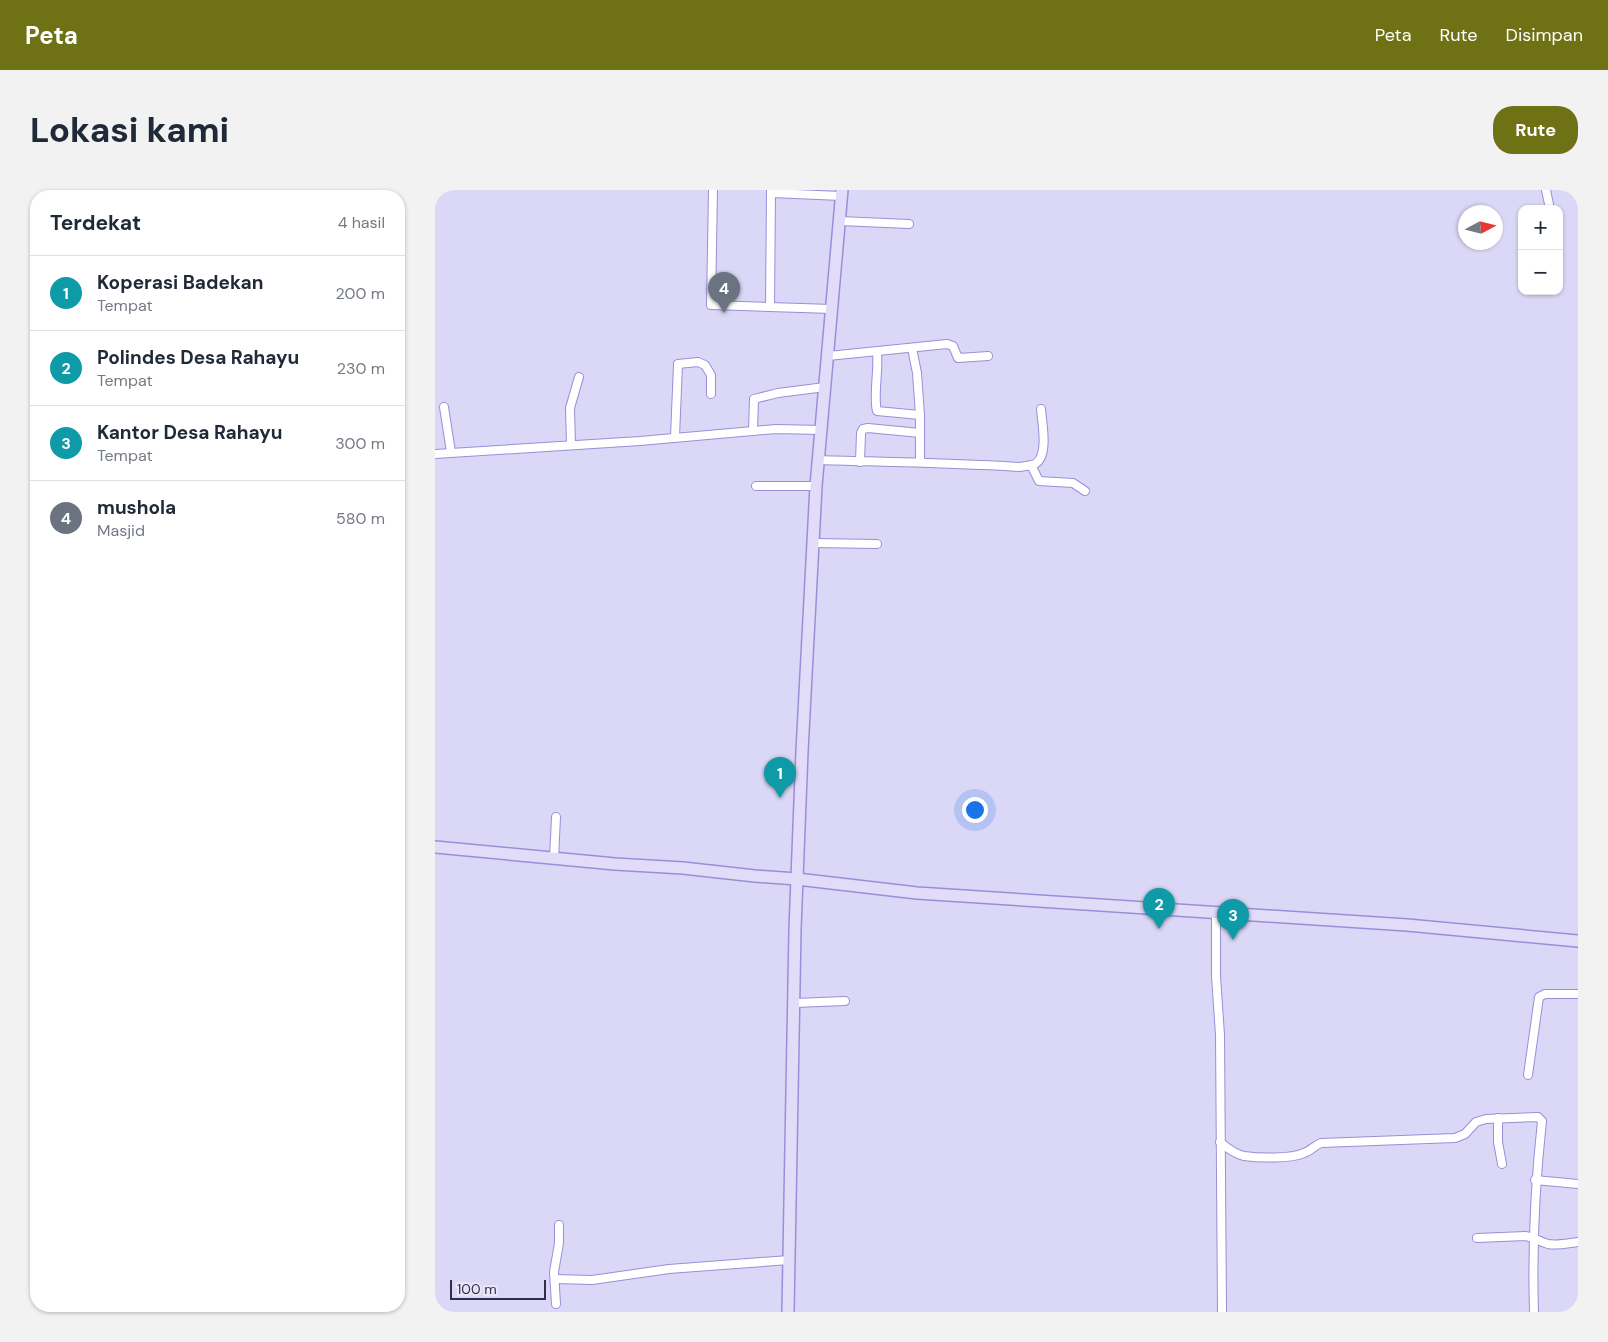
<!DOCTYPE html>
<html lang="id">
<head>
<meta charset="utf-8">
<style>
  body { margin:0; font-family:"DM Sans",sans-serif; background:#f2f2f3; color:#1f2937 }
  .controls { position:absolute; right:15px; top:15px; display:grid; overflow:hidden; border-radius:10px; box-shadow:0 1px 4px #0004 }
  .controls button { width:45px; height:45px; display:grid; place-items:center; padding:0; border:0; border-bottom:1px solid #e0e1e3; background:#fff; color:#1f2937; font:25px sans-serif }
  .compass { position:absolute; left:1023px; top:15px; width:45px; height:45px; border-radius:50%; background:#fff; box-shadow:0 1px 4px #0004; rotate:83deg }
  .scale { position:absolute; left:15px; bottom:12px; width:96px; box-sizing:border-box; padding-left:5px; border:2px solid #332d4c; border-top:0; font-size:14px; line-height:18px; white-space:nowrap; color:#332d4c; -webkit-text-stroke:4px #e9e7f7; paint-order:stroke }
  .you { position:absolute; left:539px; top:619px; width:18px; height:18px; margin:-12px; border:4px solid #fff; border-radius:50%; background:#1a73e8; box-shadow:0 0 0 8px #1a73e833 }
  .badge { display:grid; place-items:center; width:32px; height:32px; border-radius:50%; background:#6f7115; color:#fff; font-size:16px; font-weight:700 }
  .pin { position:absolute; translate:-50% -41px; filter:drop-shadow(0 1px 2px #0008) }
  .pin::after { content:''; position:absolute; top:26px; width:18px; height:15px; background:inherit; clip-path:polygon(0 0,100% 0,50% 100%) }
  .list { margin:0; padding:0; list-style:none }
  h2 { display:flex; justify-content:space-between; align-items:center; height:65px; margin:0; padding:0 20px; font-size:21px }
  h2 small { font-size:16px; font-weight:400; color:#747a83 }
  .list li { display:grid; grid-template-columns:32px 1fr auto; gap:15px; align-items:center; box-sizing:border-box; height:75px; padding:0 20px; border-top:1px solid #e0e1e3 }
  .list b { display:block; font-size:19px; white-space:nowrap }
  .list p { margin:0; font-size:16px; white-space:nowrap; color:#747a83 }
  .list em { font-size:16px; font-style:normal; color:#747a83 }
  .map { position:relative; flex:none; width:1143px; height:1122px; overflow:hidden; border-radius:20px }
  header { display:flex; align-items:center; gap:30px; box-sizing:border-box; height:70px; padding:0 25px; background:#6f7115; color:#fff }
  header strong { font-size:24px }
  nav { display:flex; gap:28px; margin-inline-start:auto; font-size:18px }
  .intro { display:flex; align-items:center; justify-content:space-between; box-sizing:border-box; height:120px; padding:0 30px }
  h1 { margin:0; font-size:35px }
  .button { padding:12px 22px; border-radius:20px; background:#6f7115; color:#fff; font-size:18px; font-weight:700 }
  main { display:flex; gap:30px; padding:0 30px }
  aside { flex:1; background:#fff; border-radius:20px; box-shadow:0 1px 4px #0004 }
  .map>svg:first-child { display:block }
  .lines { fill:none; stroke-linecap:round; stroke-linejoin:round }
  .street-casing { stroke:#9a8ed8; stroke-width:10 }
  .secondary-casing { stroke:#9a8ed8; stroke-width:14 }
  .street { stroke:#fff; stroke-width:8 }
  .secondary { stroke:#e2dcf9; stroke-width:11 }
</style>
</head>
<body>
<header>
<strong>Peta</strong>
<nav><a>Peta</a><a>Rute</a><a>Disimpan</a></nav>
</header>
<div class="intro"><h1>Lokasi kami</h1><a class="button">Rute</a></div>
<main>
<aside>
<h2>Terdekat<small>4 hasil</small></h2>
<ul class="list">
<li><span class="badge" style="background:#0f9aa8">1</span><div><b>Koperasi Badekan</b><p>Tempat</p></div><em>200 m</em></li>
<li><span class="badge" style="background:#0f9aa8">2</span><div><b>Polindes Desa Rahayu</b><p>Tempat</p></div><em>230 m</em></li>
<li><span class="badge" style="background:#0f9aa8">3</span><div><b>Kantor Desa Rahayu</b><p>Tempat</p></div><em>300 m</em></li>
<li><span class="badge" style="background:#6b7280">4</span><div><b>mushola</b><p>Masjid</p></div><em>580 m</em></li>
</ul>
</aside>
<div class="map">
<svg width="1143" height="1122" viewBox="0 0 1143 1122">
  <rect width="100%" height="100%" fill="#dbd8f7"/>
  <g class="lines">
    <defs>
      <g id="street">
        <polyline points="278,0 276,115 397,119"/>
        <polyline points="1111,0 1115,19"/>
        <polyline points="336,3 406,6"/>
        <polyline points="404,31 474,34"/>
        <polyline points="335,117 336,0"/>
        <polyline points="477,158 482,183 485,225"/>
        <path d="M 442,162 C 444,180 438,207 442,221 L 485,225 L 485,272"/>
        <polyline points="393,166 512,154 518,156 523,168 553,166"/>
        <polyline points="9,217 16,262"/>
        <polyline points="318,241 319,209 343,203 390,197"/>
        <polyline points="240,247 243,174 263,172 270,175 276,185 276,204"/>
        <polyline points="136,254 135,218 144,187"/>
        <polyline points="0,264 205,251 341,239 386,240"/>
        <path d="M 384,270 C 451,272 517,273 584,277 C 589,276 595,276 600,274 C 614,266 607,233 606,219"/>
        <polyline points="425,272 426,243 428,239 433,238 485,243"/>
        <polyline points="596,275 604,291 638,293 650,301"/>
        <polyline points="321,296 381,296"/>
        <polyline points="379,353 442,354"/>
        <polyline points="119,669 121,627"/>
        <polyline points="781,723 781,786 785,845 787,1122"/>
        <polyline points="360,813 410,811"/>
        <polyline points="1093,885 1104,807 1110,804 1143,804"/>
        <polyline points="1063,928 1063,952 1067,974"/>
        <path d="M 785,952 C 792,958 800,964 809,966 C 823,968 856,969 869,963 C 875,961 879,956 886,953 L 1020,948 L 1030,944 L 1041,932 L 1051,929 L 1103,927 L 1107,931 C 1100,995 1097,1058 1099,1122"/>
        <polyline points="1100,990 1143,994"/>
        <path d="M 1042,1048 L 1090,1046 C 1099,1047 1105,1052 1113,1054 C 1123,1056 1134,1053 1143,1052"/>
        <polyline points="120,1089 157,1090 234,1079 354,1070"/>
        <polyline points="121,1114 119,1082 124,1053 124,1035"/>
      </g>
      <g id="secondary">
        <polyline points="0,657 180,674 248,678 320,686 362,689 482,703 972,735 1143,751"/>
        <polyline points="353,1122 360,739 367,561 381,296 407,0"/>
      </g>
    </defs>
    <use href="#street" class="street-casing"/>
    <use href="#secondary" class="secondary-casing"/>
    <use href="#street" class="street"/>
    <use href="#secondary" class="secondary"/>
  </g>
</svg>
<div class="controls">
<button>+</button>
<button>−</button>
</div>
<svg class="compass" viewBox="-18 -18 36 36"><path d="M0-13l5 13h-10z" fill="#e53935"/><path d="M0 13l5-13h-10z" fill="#747a83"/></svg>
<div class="scale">100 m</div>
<div class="you"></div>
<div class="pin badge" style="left:345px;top:608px;background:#0f9aa8">1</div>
<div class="pin badge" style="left:724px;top:739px;background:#0f9aa8">2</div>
<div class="pin badge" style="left:798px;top:750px;background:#0f9aa8">3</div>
<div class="pin badge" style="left:289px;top:123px;background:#6b7280">4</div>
</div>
</main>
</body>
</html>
